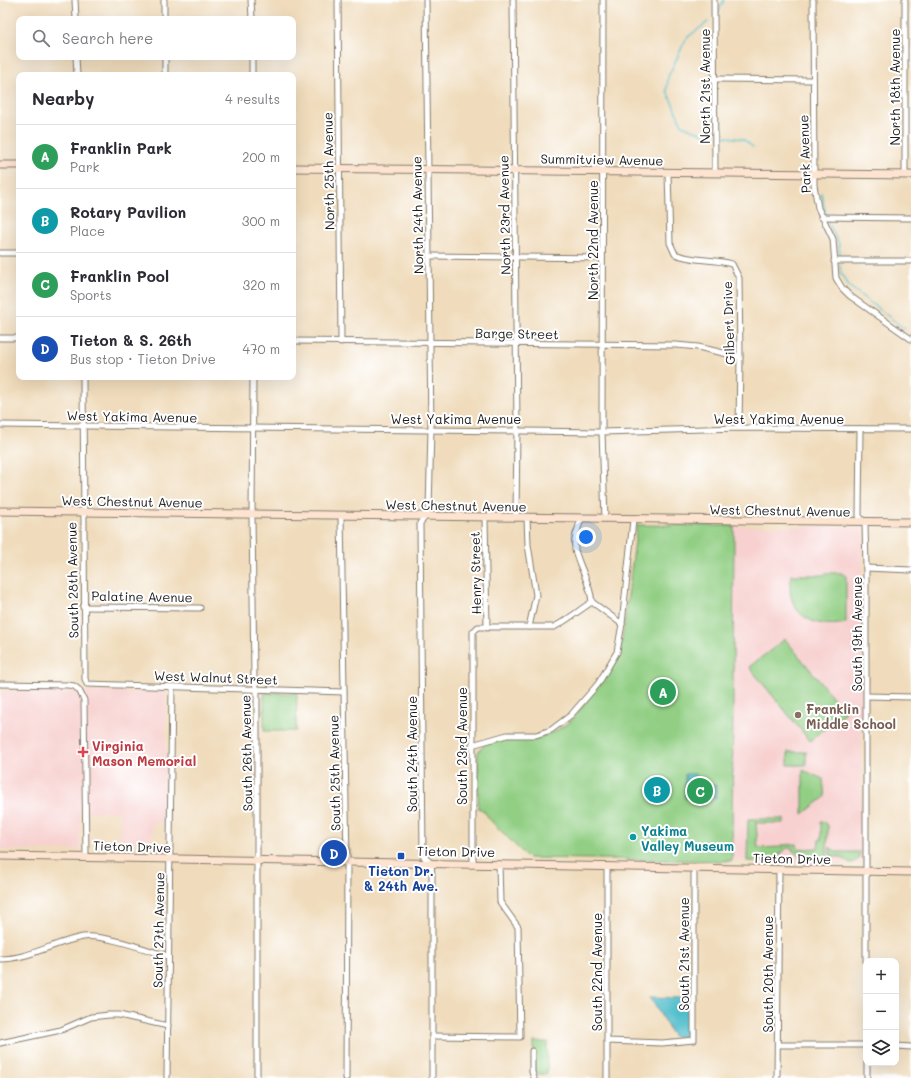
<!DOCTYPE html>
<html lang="en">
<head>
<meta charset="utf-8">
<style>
  body { margin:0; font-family:Mali,sans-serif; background:#f2f2f3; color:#2b2b33 }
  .controls { position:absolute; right:12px; bottom:12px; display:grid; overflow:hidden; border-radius:8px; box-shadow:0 4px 16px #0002 }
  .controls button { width:36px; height:36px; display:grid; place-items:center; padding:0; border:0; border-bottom:1px solid #e1e1e2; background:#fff; color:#2b2b33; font:20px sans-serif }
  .you { position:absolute; left:586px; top:537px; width:14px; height:14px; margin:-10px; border:3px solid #fff; border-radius:50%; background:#1a73e8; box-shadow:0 0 0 6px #1a73e833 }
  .badge { display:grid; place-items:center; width:26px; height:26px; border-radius:50%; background:#b5179e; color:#fff; font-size:13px; font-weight:700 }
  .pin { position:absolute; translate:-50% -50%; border:2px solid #fff; box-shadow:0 1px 4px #0006 }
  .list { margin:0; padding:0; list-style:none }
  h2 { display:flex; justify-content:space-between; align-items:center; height:52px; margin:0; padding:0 16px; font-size:17px }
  h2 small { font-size:13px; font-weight:400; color:#7c7c81 }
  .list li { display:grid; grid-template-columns:26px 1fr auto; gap:12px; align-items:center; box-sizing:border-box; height:64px; padding:0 16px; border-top:1px solid #e1e1e2 }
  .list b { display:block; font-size:15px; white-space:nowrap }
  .list p { margin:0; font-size:13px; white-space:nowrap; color:#7c7c81 }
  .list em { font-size:13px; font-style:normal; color:#7c7c81 }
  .icon { flex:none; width:22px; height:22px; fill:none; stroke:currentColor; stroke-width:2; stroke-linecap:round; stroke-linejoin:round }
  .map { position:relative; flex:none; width:911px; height:1078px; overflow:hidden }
  .search { position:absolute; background:#fff; box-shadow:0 4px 16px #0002; left:16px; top:16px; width:280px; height:44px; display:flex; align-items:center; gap:10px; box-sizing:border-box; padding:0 14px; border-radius:8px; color:#7c7c81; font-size:15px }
  .panel { position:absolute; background:#fff; box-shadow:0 4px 16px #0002; left:16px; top:72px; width:280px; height:308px; border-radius:8px }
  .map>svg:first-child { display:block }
  .built { fill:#f7d0cf }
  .green { fill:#92cf84; stroke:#577650 }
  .water { fill:#50bdcb; stroke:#366c74 }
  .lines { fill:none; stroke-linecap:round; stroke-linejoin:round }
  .stream { stroke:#50bdcb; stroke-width:1.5 }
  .street-casing { stroke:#867c6c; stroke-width:7 }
  .secondary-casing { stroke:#867c6c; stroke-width:9 }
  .street { stroke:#fff; stroke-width:5 }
  .secondary { stroke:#fde4d1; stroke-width:7 }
  .education-dot { fill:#8d6e63; stroke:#fff; stroke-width:1.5 }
  .health-dot { fill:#e0444e; stroke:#fff; stroke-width:1.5 }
  .culture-dot { fill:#0f9aa8; stroke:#fff; stroke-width:1.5 }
  .transit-dot { fill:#1a4fb4; stroke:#fff; stroke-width:1.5 }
  .labels { text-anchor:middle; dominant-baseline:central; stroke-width:4; stroke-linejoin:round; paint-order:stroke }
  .street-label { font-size:13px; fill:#1c1c1c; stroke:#fff }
  .education-label { font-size:13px; font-weight:bold; fill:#785e54; stroke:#fff; text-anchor:start }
  .health-label { font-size:13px; font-weight:bold; fill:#be3a42; stroke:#fff; text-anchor:start }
  .culture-label { font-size:13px; font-weight:bold; fill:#0d838f; stroke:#fff; text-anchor:start }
  .transit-label { font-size:13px; font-weight:bold; fill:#164399; stroke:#fff }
</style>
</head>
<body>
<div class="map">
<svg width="911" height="1078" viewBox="0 0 911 1078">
  <rect width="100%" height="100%" fill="#fff"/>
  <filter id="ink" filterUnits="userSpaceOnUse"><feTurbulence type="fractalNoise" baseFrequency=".025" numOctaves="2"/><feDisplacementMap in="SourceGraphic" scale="8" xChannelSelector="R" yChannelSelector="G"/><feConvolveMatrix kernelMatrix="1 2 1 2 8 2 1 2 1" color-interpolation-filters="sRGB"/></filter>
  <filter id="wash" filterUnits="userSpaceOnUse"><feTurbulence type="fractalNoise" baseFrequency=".012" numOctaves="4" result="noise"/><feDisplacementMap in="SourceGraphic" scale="16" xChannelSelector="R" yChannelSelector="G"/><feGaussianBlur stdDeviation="0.9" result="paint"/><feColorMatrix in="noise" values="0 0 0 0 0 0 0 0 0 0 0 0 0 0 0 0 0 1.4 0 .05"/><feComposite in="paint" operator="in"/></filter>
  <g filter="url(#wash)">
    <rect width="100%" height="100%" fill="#f0dcbc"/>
    <g class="built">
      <polygon points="734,526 863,527 861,864 732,861"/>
      <polygon points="0,691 166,692 165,823 152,823 152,843 120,843 120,812 80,812 80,850 0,850"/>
    </g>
    <g class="green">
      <polygon points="637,525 734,526 732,861 528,858 491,821 483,810 478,808 478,752 486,743 503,738 540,737 554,732 571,721 615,663 622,642"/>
      <path d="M 825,573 L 841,573 L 846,576 L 846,623 C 812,630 784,613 791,575 L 824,575 Z"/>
      <polygon points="785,639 845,712 810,741 749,667"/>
      <polygon points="264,693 297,693 296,731 264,731"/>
      <rect x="788" y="752" width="18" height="13"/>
      <polygon points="803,770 823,779 825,797 803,814"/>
      <polygon points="748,819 784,819 784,823 756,823 758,848 782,847 782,845 797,844 798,849 818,848 819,840 821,840 821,822 825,822 828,825 827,856 799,856 793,851 792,848 787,848 772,862 747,861"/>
      <path d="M 830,847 L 835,852 L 860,852 C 859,858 858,862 851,863 L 840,857 L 830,856 Z"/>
      <rect x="534" y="1042" width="13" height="32"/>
    </g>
    <g class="water">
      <polygon points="685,774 696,774 696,785 716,785 716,798 685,798"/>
      <polygon points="650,997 683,998 688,1002 687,1037 673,1036"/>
    </g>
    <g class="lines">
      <g class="stream">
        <polyline points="718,13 724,0"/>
        <polyline points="707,135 682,125 667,91 668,77 685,41 689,36 708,22"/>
        <polyline points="719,136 743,139 753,147"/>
        <polyline points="821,193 828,222 839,244 840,256"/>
        <polyline points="840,265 841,274 850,287 905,329"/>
      </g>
    </g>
  </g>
  <g filter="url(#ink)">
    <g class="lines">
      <defs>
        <g id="street">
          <polyline points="75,0 76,19"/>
          <polyline points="164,0 164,19"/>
          <polyline points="251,0 252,19"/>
          <polyline points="338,0 341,342"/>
          <polyline points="426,0 431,429 429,510 426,516 420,523 423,856 431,863 432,876 432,1078"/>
          <polyline points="513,0 517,429 516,518"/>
          <polyline points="603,0 602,432 605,519"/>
          <polyline points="714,0 715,172"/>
          <polyline points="813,0 814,185 818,208 833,239 836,278 842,288 850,296 911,339"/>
          <polyline points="905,0 905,175"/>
          <polyline points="76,57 77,75"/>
          <polyline points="165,57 165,75"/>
          <polyline points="252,57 252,75"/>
          <polyline points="715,79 813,80"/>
          <path d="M 668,173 L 670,243 L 675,254 C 694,262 712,258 732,264 L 739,278 L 740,357 L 739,428"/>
          <polyline points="821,217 911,218"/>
          <polyline points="0,253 19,253"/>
          <polyline points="429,256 602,258"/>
          <polyline points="834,261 911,261"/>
          <polyline points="0,338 19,338"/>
          <polyline points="293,341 676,345 698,347 740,357"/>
          <polyline points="83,377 85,679 87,684 344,692"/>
          <polyline points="253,377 252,515 254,680 257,690 257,1078"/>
          <polyline points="0,425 602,432 739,428 911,429"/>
          <polyline points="860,429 859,516 865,523 866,568 866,961"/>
          <polyline points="341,516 347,862 346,1078"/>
          <polyline points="485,517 487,628"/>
          <polyline points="527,518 528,545 536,595 529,627"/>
          <path d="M 581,519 C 578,529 573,540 575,550 C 580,569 590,582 592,602"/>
          <polyline points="866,568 911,570"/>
          <polyline points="83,607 200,608"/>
          <polyline points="0,684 68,685 74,686 79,690 84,700 86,856"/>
          <polyline points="867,696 911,697"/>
          <polyline points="472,745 507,735 536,735 551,730 571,715 598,684 617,652 622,624 633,520"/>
          <path d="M 473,864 L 473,632 L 478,627 L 554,627 C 568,620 579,610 592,602 L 622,624"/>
          <polyline points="607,867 607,1078"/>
          <path d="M 0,959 C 30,959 54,942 83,937 C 103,934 147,950 168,956"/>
          <polyline points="432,1036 520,1037 518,927 500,902 499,864"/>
          <polyline points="607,1041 662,1043 694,1040 694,868"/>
          <polyline points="0,1043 61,1030 91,1017 109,1015 119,1015 168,1026"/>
          <polyline points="778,1045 866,1045"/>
          <polyline points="896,1046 911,1047"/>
          <polyline points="532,1051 532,1072 534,1078"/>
          <polyline points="867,1063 867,1078"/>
          <polyline points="167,1078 172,687"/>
          <polyline points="777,1078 779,870"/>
        </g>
        <g id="secondary">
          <polyline points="0,165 19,165"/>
          <path d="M 293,168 C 499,170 705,172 911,175"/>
          <polyline points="0,511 911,522"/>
          <polyline points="0,856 911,872"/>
        </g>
      </defs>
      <use href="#street" class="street-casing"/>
      <use href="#secondary" class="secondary-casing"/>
      <use href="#street" class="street"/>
      <use href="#secondary" class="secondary"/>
    </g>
  </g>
  <circle class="education-dot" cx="798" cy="715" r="4"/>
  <path class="health-dot" d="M81 746h4v4h4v4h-4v4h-4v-4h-4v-4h4z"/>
  <circle class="culture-dot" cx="633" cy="837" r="4"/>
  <rect class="transit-dot" x="397" y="852" width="8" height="8" rx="2"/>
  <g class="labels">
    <g class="street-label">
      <text transform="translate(704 86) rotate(-90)">North 21st Avenue</text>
      <text transform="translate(894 87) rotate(-90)">North 18th Avenue</text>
      <text transform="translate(804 154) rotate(-92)">Park Avenue</text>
      <text transform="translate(602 159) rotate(1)">Summitview Avenue</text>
      <text transform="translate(328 171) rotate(-91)">North 25th Avenue</text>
      <text transform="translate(417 215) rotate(-91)">North 24th Avenue</text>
      <text transform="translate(504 215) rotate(-91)">North 23rd Avenue</text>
      <text transform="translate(592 240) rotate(-90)">North 22nd Avenue</text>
      <text transform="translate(728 323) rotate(-92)">Gilbert Drive</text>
      <text transform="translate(517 333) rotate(1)">Barge Street</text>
      <text transform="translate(132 416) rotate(1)">West Yakima Avenue</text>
      <text x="456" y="418">West Yakima Avenue</text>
      <text x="779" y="418">West Yakima Avenue</text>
      <text transform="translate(132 501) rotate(1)">West Chestnut Avenue</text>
      <text transform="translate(456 505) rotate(1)">West Chestnut Avenue</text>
      <text transform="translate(780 510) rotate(1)">West Chestnut Avenue</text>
      <text transform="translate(475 573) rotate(-91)">Henry Street</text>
      <text transform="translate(72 580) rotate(-91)">South 28th Avenue</text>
      <text transform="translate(142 596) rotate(1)">Palatine Avenue</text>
      <text transform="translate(856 634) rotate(-90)">South 19th Avenue</text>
      <text transform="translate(216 677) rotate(2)">West Walnut Street</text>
      <text transform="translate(461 746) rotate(-90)">South 23rd Avenue</text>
      <text transform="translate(246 753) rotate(-91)">South 26th Avenue</text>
      <text transform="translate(411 754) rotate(-90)">South 24th Avenue</text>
      <text transform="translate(334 773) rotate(-91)">South 25th Avenue</text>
      <text transform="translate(132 846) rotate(2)">Tieton Drive</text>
      <text transform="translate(456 851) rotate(1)">Tieton Drive</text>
      <text transform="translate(792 858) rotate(1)">Tieton Drive</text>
      <text transform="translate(158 930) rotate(-89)">South 27th Avenue</text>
      <text transform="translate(683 954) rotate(-90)">South 21st Avenue</text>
      <text transform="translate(596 972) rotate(-90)">South 22nd Avenue</text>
      <text transform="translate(767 974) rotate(-90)">South 20th Avenue</text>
    </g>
    <g class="education-label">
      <text x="806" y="708">Franklin<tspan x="806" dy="15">Middle School</tspan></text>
    </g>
    <g class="health-label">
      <text x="92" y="745">Virginia<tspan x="92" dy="15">Mason Memorial</tspan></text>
    </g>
    <g class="culture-label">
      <text x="641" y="830">Yakima<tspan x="641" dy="15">Valley Museum</tspan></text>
    </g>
    <g class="transit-label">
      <text x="401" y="870">Tieton Dr.<tspan x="401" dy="15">&amp; 24th Ave.</tspan></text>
    </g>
  </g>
</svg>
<div class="controls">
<button>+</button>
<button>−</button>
<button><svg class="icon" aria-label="layers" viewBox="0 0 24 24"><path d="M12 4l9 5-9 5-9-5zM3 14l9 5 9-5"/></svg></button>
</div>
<div class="you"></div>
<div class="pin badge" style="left:663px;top:692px;background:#2e9e5b">A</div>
<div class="pin badge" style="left:657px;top:790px;background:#0f9aa8">B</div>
<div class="pin badge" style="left:700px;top:791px;background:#2e9e5b">C</div>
<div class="pin badge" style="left:334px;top:853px;background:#1a4fb4">D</div>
<div class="search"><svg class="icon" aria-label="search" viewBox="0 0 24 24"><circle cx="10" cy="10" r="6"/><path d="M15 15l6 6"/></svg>Search here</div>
<section class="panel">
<h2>Nearby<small>4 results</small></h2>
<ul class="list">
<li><span class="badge" style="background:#2e9e5b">A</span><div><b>Franklin Park</b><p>Park</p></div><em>200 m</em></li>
<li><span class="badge" style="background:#0f9aa8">B</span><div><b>Rotary Pavilion</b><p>Place</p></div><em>300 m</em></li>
<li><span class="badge" style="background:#2e9e5b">C</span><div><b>Franklin Pool</b><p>Sports</p></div><em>320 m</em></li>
<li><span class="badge" style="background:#1a4fb4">D</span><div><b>Tieton &amp; S. 26th</b><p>Bus stop · Tieton Drive</p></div><em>470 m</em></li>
</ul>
</section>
</div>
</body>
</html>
